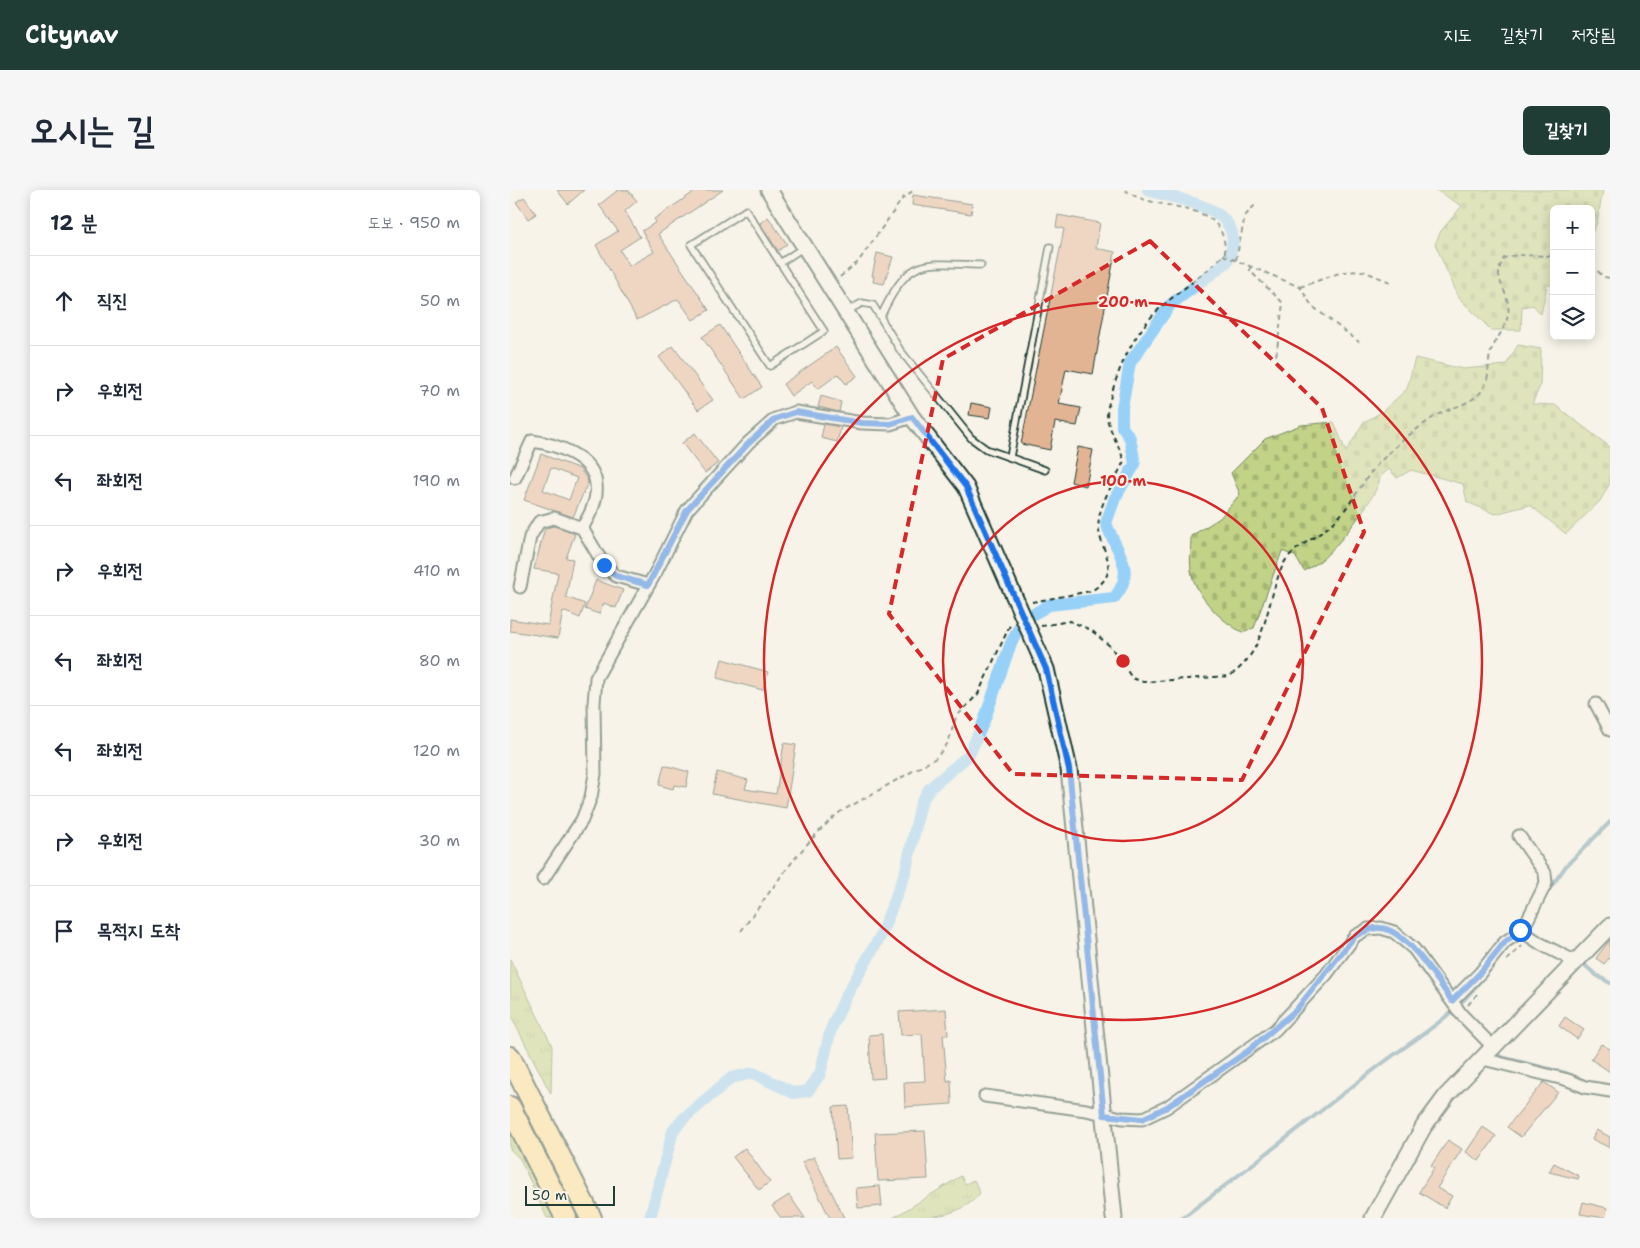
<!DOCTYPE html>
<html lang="ko">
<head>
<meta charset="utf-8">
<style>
  body { margin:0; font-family:"Shantell Sans","Poor Story",sans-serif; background:#f6f6f7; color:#1f2937 }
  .controls { position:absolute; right:15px; top:15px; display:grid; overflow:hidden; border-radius:8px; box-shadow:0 2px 12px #0003 }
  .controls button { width:45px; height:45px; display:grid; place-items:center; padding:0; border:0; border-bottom:1px solid #e0e1e3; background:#fff; color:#1f2937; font:25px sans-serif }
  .scale { position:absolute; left:15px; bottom:12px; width:90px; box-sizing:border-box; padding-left:5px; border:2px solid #1f3d34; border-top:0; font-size:14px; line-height:18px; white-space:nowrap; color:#1f3d34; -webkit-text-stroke:4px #f7f3e8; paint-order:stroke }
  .stop { position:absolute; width:15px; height:15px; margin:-11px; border:4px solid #1a73e8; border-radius:50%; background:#fff }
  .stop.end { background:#1a73e8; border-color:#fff; box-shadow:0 1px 5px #0008 }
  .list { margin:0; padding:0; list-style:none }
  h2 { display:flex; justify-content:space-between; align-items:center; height:65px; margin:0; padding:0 20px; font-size:21px }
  h2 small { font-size:16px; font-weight:400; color:#747a83 }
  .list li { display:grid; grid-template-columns:32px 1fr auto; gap:15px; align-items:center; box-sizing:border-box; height:90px; padding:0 20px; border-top:1px solid #e0e1e3 }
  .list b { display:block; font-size:19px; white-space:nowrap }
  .list em { font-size:16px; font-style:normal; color:#747a83 }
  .icon { flex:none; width:28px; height:28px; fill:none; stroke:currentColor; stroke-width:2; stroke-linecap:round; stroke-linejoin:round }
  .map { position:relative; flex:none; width:1100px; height:1028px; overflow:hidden; border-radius:8px }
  header { display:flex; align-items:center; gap:30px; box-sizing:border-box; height:70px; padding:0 25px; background:#1f3d34; color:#fff }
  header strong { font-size:24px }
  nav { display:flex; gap:28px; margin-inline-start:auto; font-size:18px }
  .intro { display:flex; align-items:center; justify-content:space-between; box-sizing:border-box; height:120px; padding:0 30px }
  h1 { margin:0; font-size:35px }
  .button { padding:12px 22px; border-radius:8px; background:#1f3d34; color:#fff; font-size:18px; font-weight:700 }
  main { display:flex; gap:30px; padding:0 30px }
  aside { flex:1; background:#fff; border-radius:8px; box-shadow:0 2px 12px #0003 }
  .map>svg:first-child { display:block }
  .grass { fill:url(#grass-tufts); stroke:#70885e }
  .cemetery { fill:url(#cemetery-stones); stroke:#70885e }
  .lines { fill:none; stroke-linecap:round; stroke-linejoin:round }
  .stream { stroke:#6896aa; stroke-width:4 }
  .canal { stroke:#98d1f8; stroke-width:12 }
  .building { fill:#e3b494; stroke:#1f3d34; fill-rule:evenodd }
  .lane-casing { stroke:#1f3d34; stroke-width:9 }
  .street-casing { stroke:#1f3d34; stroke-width:15 }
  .secondary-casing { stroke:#1f3d34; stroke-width:19 }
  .highway-casing { stroke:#1f3d34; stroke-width:24 }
  .path { stroke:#1f3d34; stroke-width:2; stroke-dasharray:5 4; stroke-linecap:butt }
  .lane { stroke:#f7f3e8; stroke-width:5.5 }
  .street { stroke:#f7f3e8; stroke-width:11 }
  .secondary { stroke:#f7f3e8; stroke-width:15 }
  .highway { stroke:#ffdd96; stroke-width:20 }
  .route { stroke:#1a73e8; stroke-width:6 }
  .marked { fill:none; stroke:#d62828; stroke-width:4; stroke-dasharray:10 6; stroke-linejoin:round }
  .ring { fill:none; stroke:#d62828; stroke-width:2.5 }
  .centre { fill:#d62828; stroke:#f7f3e8; stroke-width:2.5 }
  .ring-label { font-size:15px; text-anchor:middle; font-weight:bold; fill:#d62828; stroke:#f7f3e8; stroke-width:4; stroke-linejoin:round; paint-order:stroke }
</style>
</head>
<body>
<header>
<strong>Citynav</strong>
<nav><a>지도</a><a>길찾기</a><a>저장됨</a></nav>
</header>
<div class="intro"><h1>오시는 길</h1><a class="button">길찾기</a></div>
<main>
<aside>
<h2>12 분<small>도보 · 950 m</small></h2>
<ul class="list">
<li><svg class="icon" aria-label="ahead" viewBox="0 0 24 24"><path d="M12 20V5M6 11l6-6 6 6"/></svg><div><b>직진</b></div><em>50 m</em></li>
<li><svg class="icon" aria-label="right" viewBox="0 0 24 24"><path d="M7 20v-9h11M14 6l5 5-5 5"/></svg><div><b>우회전</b></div><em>70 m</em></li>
<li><svg class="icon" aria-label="left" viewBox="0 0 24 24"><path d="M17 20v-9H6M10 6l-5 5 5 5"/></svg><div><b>좌회전</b></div><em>190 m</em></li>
<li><svg class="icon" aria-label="right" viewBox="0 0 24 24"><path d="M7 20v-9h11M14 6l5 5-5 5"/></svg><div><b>우회전</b></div><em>410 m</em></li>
<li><svg class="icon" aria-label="left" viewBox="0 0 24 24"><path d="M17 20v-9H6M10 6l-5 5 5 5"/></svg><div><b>좌회전</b></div><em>80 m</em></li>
<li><svg class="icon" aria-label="left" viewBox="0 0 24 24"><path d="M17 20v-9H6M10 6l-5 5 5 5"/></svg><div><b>좌회전</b></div><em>120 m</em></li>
<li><svg class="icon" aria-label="right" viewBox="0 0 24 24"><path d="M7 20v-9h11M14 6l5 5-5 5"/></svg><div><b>우회전</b></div><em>30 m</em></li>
<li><svg class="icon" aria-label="arrive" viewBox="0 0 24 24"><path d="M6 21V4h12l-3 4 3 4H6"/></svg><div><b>목적지 도착</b></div></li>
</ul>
</aside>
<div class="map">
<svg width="1100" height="1028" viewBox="0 0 1100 1028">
  <defs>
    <pattern id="grass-tufts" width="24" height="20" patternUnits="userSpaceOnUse" patternTransform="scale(1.25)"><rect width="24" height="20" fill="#c2d387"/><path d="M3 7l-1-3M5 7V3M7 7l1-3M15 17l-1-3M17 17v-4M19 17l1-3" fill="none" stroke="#a6b675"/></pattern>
    <pattern id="cemetery-stones" width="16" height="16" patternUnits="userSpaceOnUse" patternTransform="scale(1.25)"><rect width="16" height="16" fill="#c2d387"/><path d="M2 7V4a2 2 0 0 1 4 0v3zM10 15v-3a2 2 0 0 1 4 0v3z" fill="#a6b675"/></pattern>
  </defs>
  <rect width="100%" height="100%" fill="#f7f3e8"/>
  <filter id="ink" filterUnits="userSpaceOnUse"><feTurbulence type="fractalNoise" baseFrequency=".02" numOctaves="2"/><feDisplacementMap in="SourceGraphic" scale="10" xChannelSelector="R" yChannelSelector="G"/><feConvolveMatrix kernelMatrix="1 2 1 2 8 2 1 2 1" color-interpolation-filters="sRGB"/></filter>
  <g filter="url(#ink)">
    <g class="grass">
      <polygon points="0,769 42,856 41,904 0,824"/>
      <polygon points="0,942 43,1028 37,1028 10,969 0,959"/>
      <path d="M 451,986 L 455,994 L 464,990 L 470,1003 C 451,1028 416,1028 383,1028 Z"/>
    </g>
    <g class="cemetery">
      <polygon points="926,0 1093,0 1087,33 1081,44 1081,19 1044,19 1044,95 1037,95 1031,124 1023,115 1012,117 1011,140 981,140 949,108 925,54 931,41 952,16"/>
      <path d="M 1008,155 L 1031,159 L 1030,196 L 1022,214 L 1045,215 L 1100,257 L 1100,293 L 1090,311 L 1056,344 L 1020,315 L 985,324 L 957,312 L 953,294 L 901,280 L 887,288 L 879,279 L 870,287 C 869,305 826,359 810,371 C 805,375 799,378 794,381 L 785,366 L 772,361 L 744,438 L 732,442 C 712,432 688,408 682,385 C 679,373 681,358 681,346 L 710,328 L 730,304 L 721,283 L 755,249 L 791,235 L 824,232 L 836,262 L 853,233 L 873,221 L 897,199 L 905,168 L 953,179 L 996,175 Z"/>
    </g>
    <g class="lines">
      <g class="stream">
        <polyline points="1038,701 1056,676 1100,632"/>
        <polyline points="1070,771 1086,785 1100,793"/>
        <polyline points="984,862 991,867 1056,883 1063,886"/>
        <path d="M 672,1028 C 737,980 801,928 865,879 C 902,850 942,829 970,791"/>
      </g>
      <path class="canal" d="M 140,1028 L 163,941 L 173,929 L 221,888 L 243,883 L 284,903 L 298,901 L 310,884 L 321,839 L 335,808 L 371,745 L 396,680 L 411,613 L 419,599 L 459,565 L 474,531 L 501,453 L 510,436 L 522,425 L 539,415 L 604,408 C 628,380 606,362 596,333 L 605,308 L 625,274 L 620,248 L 612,237 L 612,218 L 620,173 L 660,115 L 717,72 C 743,16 672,12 638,0"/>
    </g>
    <g class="building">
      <polygon points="47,0 74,0 58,14"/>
      <polygon points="108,0 118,0 127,11 115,21 130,47 110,60 119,76 144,62 132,41 146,32 144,29 187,0 213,0 148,44 199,120 183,130 168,109 127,130 86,55 108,41 89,15"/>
      <polygon points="403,5 462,14 461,24 402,15"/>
      <polygon points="14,7 26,24 18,29 6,12"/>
      <polygon points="548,25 590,33 586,58 605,62 583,184 556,179 549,214 571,218 567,236 545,232 540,260 511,254 554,39 546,37"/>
      <polygon points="258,27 277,54 268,61 250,33"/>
      <polygon points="367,63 383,67 374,94 363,92 364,86 362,86"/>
      <polygon points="210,135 252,197 234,209 192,147"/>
      <polygon points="163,156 203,210 188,220 149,167"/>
      <polygon points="326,157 347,186 336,194 328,184 308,199 302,191 281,206 273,194"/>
      <polygon points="311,206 331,212 329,222 308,217"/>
      <polygon points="461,213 482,217 480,228 459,225"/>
      <polygon points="314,234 331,237 327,252 311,248"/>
      <polygon points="185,243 208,273 195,283 172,253"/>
      <polygon points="568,257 583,260 576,296 561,292"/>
      <path d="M 31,264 L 70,279 L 77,289 L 78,292 L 63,327 L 14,310 ZM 41,278 L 67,288 L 59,310 L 33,300 Z"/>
      <polygon points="44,336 65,344 56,368 63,369 56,407 75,414 70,428 53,421 48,448 0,441 0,429 38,435 48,383 24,379 35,338"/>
      <polygon points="86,390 113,400 106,418 94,413 89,424 75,419"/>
      <polygon points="212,469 258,482 253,500 207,488"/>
      <polygon points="274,553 286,555 276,618 202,604 207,582 238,590 235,599 266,604"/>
      <polygon points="154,575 179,582 176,597 164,595 163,599 149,595"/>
      <polygon points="1100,750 1100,767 1094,774 1086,768"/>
      <polygon points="436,819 438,845 433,845 437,891 441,890 442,914 395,917 394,892 415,891 412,844 391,845 389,822"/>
      <polygon points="1055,827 1074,840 1067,849 1049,836"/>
      <polygon points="372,844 375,888 361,889 359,845"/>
      <polygon points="1091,854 1100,859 1100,882 1081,869"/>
      <polygon points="1034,892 1048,902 1011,947 997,937"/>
      <polygon points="338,916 342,968 327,969 323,917"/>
      <polygon points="973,937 986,946 969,971 956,962"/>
      <polygon points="1086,940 1100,947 1100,958 1082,949"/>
      <polygon points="415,941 418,989 368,991 365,943"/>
      <polygon points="938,950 952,959 927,998 942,1006 935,1018 909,1002 924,978 921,976"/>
      <polygon points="235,958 260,992 249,1000 223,967"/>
      <polygon points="304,967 328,1015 334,1028 320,1028 292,972"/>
      <polygon points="1044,973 1069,986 1068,989 1039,982"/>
      <polygon points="370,996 372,1016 348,1018 346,998"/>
      <polygon points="279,1005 295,1028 271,1028 262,1016"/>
      <polygon points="1073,1012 1097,1018 1095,1028 1070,1024"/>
    </g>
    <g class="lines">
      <defs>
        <g id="lane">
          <polygon points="236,20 314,141 260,176 181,55"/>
          <polyline points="270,73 294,57"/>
          <polyline points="337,121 352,113 363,115 390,160 461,248 476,259 535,280"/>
          <path d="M 371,126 C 399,67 410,73 471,75"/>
          <polyline points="500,267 540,57"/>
        </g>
        <g id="street">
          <path d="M 5,288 L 22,251 C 45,254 83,266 86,294 C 88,310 80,325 72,338"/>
          <polyline points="10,397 20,347 29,332 44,328 72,338 94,375 106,386 138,395"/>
          <polyline points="1086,514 1100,540"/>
          <polyline points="33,689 72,630 81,607 85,584 84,513 86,488 146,382 177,320 238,253 265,229 286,222 352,233 380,234 402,227"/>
          <polyline points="1010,740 1031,754 1064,771"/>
          <polyline points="942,811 970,783 995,752 1007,744 1018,729 1036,693 1035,683 1009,646"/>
          <polyline points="973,869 1058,890 1075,897 1100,901"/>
          <polyline points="475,906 576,920 612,928 632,929 657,917 765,840 816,785 845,746 858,739 871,738 884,742 904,759 951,824 984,858"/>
        </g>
        <g id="secondary">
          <polyline points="259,0 402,227 456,297 536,479 559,579 604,1028"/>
          <polyline points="863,1028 914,936 937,905 1100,736"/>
        </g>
        <g id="highway">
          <polyline points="0,867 81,1028"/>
          <polyline points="0,917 56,1028"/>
        </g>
      </defs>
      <use href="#lane" class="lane-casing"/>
      <use href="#street" class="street-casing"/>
      <use href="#secondary" class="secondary-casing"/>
      <use href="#highway" class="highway-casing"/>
      <g class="path">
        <polyline points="713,65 790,97 802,116 849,152"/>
        <polyline points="726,70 735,26 745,15"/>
        <polyline points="1081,75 1094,87 1100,88"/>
        <polyline points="740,76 740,81 773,113 766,167"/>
        <polyline points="330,87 348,72 393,8 404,0"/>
        <polyline points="790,97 832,82 853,81 880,92"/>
        <path d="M 522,412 L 581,401 C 618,379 584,358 589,328 C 592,309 606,289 614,271 C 610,258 602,245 598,232 C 595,221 600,210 603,199 C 613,166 630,134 657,112 C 676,96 698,82 715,63 C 716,5 647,25 615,0"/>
        <path d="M 531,436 L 560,431 L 581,440 L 601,457 L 622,488 L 633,492 L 719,486 C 758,462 755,411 774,373 C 781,359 804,349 817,338 C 836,323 845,304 859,285 C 876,263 900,243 924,227 C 940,216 968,215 976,193 C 980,182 977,169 982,159 C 988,145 1001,132 998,114 C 995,95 982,88 994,68 L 1006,65 L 1044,66"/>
        <path d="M 231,741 C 262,700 290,655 330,622 L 426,568 L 438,553 L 446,527 L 468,504 L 501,433"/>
        <polyline points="997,770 1012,756"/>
        <polyline points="958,815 968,803"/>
      </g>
      <use href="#lane" class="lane"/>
      <use href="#street" class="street"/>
      <use href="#secondary" class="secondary"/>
      <use href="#highway" class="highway"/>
    </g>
  </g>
  <g class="lines" filter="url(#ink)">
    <path class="route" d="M 94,375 L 106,386 L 138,395 L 177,320 L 238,254 L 265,229 L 286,222 L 352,233 L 380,234 L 402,227 L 456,297 L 536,479 L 559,579 L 594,925 L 632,929 L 657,917 L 738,861 L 786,820 L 845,746 C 853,742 861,737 870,738 C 896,739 928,791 942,811 L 970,783 L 995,752 L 1010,740"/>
  </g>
  <path d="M0 0H1100V1028H0ZM 640,51 L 812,218 L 854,342 L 732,590 L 503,584 L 379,424 L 433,169 Z" fill="#f7f3e8" fill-opacity=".55" fill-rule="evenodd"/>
  <path class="marked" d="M 640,51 L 812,218 L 854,342 L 732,590 L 503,584 L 379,424 L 433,169 Z"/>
  <g class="ring">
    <circle cx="613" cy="471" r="180"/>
    <circle cx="613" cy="471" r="359"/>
  </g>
  <circle cx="613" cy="471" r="8" class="centre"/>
  <g class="ring-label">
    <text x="613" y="117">200 m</text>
    <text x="613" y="296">100 m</text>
  </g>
</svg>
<div class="controls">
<button>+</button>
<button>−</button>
<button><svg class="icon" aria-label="layers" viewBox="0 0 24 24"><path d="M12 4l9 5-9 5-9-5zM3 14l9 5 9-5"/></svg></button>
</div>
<div class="scale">50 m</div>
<div class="stop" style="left:1010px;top:740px"></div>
<div class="stop end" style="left:94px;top:375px"></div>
</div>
</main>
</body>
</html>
